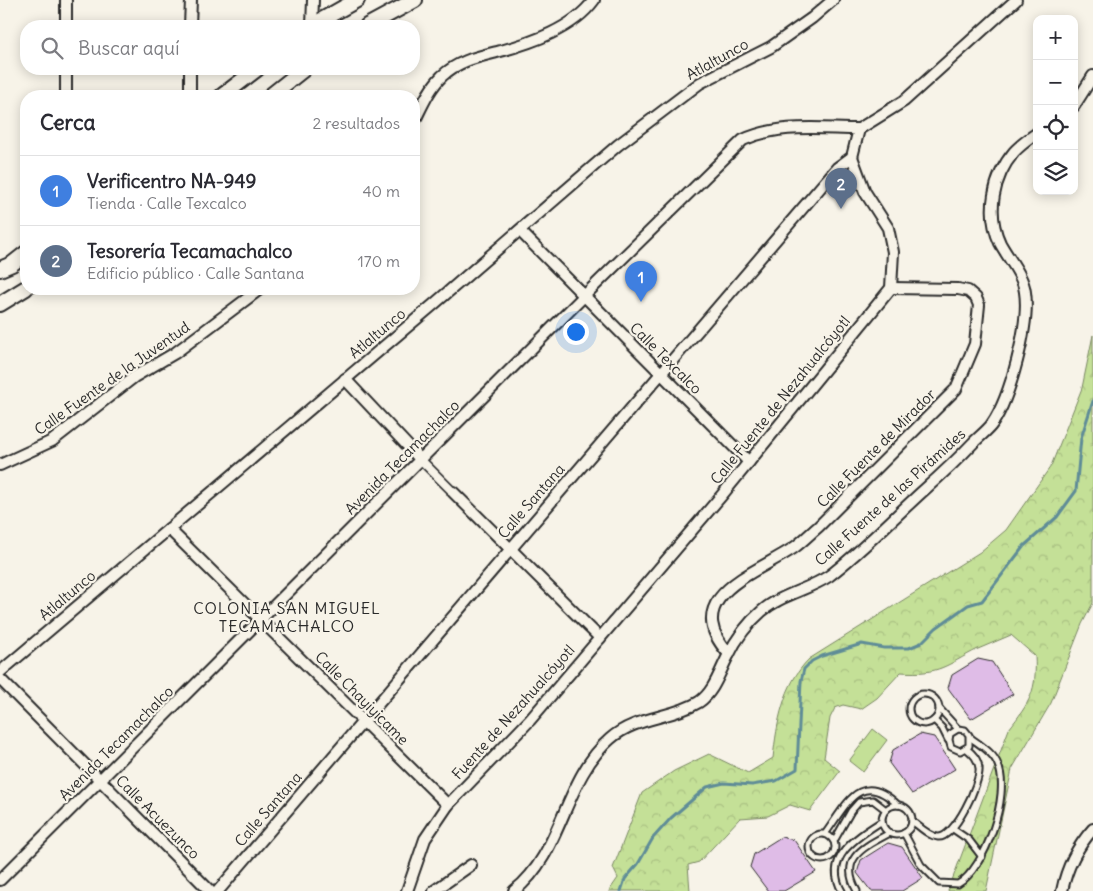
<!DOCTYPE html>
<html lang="es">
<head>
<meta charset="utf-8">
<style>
  body { margin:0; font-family:Delius,sans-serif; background:#f2f2f3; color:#2b2b33 }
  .controls { position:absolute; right:15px; top:15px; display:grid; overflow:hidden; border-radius:10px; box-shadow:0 2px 12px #0003 }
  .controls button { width:45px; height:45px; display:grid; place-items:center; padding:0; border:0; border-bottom:1px solid #e1e1e2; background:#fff; color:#2b2b33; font:25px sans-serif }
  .you { position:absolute; left:575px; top:331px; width:18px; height:18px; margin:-12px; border:4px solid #fff; border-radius:50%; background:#1a73e8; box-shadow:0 0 0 8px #1a73e833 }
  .badge { display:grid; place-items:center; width:32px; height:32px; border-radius:50%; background:#d93025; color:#fff; font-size:16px; font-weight:700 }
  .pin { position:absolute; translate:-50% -41px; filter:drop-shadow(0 1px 2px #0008) }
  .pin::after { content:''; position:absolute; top:26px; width:18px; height:15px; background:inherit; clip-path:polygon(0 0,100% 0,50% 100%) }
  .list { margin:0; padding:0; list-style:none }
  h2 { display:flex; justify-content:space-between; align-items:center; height:65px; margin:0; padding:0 20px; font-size:21px }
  h2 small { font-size:16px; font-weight:400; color:#7c7c81 }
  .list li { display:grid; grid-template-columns:32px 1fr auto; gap:15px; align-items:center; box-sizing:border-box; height:70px; padding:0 20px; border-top:1px solid #e1e1e2 }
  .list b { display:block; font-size:19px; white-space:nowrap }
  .list p { margin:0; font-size:16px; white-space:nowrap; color:#7c7c81 }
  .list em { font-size:16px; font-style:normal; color:#7c7c81 }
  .icon { flex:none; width:28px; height:28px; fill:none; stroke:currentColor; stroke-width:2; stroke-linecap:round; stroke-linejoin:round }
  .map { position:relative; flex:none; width:1093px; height:891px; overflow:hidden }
  .search { position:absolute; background:#fff; box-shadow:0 2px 12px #0003; left:20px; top:20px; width:400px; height:55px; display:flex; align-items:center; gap:12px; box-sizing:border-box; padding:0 18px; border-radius:20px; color:#7c7c81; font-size:19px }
  .panel { position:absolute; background:#fff; box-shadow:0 2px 12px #0003; left:20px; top:90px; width:400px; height:205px; border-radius:20px }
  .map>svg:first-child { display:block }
  .green { fill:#c4e097; stroke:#788661 }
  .forest { fill:url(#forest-crowns); stroke:#788661 }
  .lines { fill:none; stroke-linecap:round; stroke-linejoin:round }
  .stream { stroke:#5e8c97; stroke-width:3 }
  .building { fill:#dfbce7; stroke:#2b2b2b }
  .service-casing { stroke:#2b2b2b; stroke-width:9 }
  .pedestrian-casing { stroke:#2b2b2b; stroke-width:11 }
  .minor-casing { stroke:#2b2b2b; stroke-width:14 }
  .secondary-casing { stroke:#2b2b2b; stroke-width:18 }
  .service { stroke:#f7f3e8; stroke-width:5 }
  .pedestrian { stroke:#f7f3e8; stroke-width:8 }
  .minor { stroke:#f7f3e8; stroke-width:10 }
  .secondary { stroke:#f7f3e8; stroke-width:14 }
  .labels { text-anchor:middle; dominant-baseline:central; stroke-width:4.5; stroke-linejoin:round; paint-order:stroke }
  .street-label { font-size:15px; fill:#2b2b2b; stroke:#f7f3e8 }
  .neighbourhood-label { font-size:16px; letter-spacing:1px; fill:#2b2b2b; stroke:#f7f3e8 }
</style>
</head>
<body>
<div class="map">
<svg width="1093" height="891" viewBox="0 0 1093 891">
  <defs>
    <pattern id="forest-crowns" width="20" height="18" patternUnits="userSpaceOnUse" patternTransform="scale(1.25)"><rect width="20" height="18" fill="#c4e097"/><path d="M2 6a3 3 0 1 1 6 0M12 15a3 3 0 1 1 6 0" fill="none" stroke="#a9c082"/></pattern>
  </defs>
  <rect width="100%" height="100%" fill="#f7f3e8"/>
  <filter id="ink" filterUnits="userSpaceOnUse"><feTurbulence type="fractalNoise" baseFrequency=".02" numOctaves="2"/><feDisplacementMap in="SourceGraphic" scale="10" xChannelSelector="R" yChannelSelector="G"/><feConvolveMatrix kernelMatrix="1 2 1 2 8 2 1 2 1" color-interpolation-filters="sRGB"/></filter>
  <g filter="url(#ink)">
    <polygon class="green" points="873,729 887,740 863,772 849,761"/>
    <path class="forest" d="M 1093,335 L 1093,603 L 1082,624 L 1051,703 L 1012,769 L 986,891 L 948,891 L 1009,729 C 1030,702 1037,691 1035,656 L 1011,635 C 1000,640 989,644 978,649 C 946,665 940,675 901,672 L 877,698 L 861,709 L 843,705 L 835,708 L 830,718 L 824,758 L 840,771 L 810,811 L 790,805 L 768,816 L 740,818 L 699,862 L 688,865 L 690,891 L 609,891 L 618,878 L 613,868 L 642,793 L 674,771 L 709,754 L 748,773 L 773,758 C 777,723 783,685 809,659 L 980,552 L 1006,530 L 1051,466 L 1082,388 Z"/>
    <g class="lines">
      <polyline class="stream" points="621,891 625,879 638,864 653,838 671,818 707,787 724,783 752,785 776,781 797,769 801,681 804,669 812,661 822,656 862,644 884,648 909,648 921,643 936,628 968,605 982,601 1024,546 1057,517 1076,491 1081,438 1093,401"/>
    </g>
    <g class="building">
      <polygon points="978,659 992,662 1013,694 971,719 948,688 952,675"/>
      <polygon points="920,734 934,737 955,769 912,794 889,763 893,750"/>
      <polygon points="781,837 794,840 816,872 784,891 768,891 750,867 754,854"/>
      <polygon points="888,843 902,847 923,878 902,891 871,891 857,873 861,860"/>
    </g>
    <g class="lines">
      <defs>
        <g id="service">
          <circle cx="924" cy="709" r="15"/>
          <polyline points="939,708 958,729 965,730 969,735 969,746 960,751 951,747 949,740 950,734 958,729"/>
          <polyline points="934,720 942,728 948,740"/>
          <circle cx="897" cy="820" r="15"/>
          <path d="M 912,821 C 920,827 929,836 938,837 C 954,839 981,782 979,768 C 978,759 973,754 967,749"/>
          <polyline points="953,829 969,840 982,857"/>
          <path d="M 904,833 L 921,865 L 939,883 L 958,884 C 985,869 1011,794 998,765 C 994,753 980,745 971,738"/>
          <circle cx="822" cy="847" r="13"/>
          <path d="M 825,834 C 846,806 860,768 898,805"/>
          <polyline points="834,841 851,811 859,802 873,800 886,810"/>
          <path d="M 842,891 C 822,857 859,836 882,821"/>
          <path d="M 857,891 C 838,858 864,847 890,833"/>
        </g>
        <polyline id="pedestrian" points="420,459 453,492"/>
        <g id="minor">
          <polyline points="66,0 66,26"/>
          <polyline points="190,26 191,0"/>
          <polyline points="312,26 313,0"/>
          <polyline points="66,69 66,96"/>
          <polyline points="190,96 190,69"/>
          <polyline points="1074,106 1093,76"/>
          <path d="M 414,122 C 422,106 429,89 442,76 C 458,61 477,57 497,52 C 531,43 573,29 594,0"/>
          <polyline points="859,129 904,101 1016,0"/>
          <polyline points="520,231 749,462"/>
          <polyline points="345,379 420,459"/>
          <polyline points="0,465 52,441 134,377 175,353 260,289"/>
          <polyline points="453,492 600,638"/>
          <polyline points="169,529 448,805"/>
          <path d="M 729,654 C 677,597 757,573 795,547 C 803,541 811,533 818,527 L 956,389 L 975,344 L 979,305 L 976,298 L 968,291 L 958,289 L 891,288"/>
          <polyline points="0,672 433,305 618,145 700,83 771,47 812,18 833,0"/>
          <polyline points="0,679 210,891"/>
          <path d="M 0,880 L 584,296 L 743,140 C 780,123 820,129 859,129"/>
          <polyline points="218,891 837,168 852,157 859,129"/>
          <polyline points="407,891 425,839 448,805 530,720 722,495 891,288 893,252 888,228 865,192 852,157"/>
          <polyline points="434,891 471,865"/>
          <path d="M 514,891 C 563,853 563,780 610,739 C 636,716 671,719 699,702 C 714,692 720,671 728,656 C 736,639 748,623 762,611 C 780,595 808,590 829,576 C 862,551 892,519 923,491 C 941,475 958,459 974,442 C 980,436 988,430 992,424 C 1010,398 1030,324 1025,292 C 1023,275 1008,258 1000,243 C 986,213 993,177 1014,152 C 1020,145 1029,139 1037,133"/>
          <path d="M 1062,891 C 1067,866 1077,847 1093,829"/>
        </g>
        <g id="secondary">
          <polyline points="311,26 357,0"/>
          <polyline points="367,26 415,0"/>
          <polyline points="222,96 257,69"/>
          <polyline points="270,96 304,69"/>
          <polyline points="0,269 12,264 26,253"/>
          <polyline points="0,304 26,288"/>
        </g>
      </defs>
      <use href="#service" class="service-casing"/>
      <use href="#pedestrian" class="pedestrian-casing"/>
      <use href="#minor" class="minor-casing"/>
      <use href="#secondary" class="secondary-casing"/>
      <use href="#service" class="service"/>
      <use href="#pedestrian" class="pedestrian"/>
      <use href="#minor" class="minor"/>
      <use href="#secondary" class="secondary"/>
    </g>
  </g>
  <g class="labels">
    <g class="street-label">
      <text transform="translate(717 59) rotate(-29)">Atlaltunco</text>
      <text transform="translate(377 333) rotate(-40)">Atlaltunco</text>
      <text transform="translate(666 358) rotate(45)">Calle Texcalco</text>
      <text transform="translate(112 378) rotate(-35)">Calle Fuente de la Juventud</text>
      <text transform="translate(780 400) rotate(-51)">Calle Fuente de Nezahualcóyotl</text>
      <text transform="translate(876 448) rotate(-45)">Calle Fuente de Mirador</text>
      <text transform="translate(402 457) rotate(-45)">Avenida Tecamachalco</text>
      <text transform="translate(890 497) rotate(-42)">Calle Fuente de las Pirámides</text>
      <text transform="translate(531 501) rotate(-49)">Calle Santana</text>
      <text transform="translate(67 595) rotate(-40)">Atlaltunco</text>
      <text transform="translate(362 698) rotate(45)">Calle Chayiyicame</text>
      <text transform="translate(513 712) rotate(-48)">Fuente de Nezahualcóyotl</text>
      <text transform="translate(116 743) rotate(-45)">Avenida Tecamachalco</text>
      <text transform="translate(268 809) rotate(-49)">Calle Santana</text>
      <text transform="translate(158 817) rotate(45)">Calle Acuezunco</text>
    </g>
    <g class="neighbourhood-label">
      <text x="287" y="608">COLONIA SAN MIGUEL<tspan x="287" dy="18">TECAMACHALCO</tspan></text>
    </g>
  </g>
</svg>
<div class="controls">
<button>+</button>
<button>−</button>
<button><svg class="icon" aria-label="locate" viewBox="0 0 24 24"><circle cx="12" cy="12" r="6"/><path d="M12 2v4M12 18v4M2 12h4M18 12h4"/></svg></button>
<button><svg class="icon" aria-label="layers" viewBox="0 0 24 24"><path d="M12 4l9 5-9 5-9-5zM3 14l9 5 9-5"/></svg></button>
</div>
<div class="you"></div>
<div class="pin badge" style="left:641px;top:302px;background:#3f7fe0">1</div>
<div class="pin badge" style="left:841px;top:209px;background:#5c6f8a">2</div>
<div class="search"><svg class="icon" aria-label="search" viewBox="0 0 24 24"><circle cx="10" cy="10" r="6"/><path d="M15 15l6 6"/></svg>Buscar aquí</div>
<section class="panel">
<h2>Cerca<small>2 resultados</small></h2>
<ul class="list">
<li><span class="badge" style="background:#3f7fe0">1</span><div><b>Verificentro NA-949</b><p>Tienda · Calle Texcalco</p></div><em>40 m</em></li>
<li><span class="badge" style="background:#5c6f8a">2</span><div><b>Tesorería Tecamachalco</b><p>Edificio público · Calle Santana</p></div><em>170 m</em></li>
</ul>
</section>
</div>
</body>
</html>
